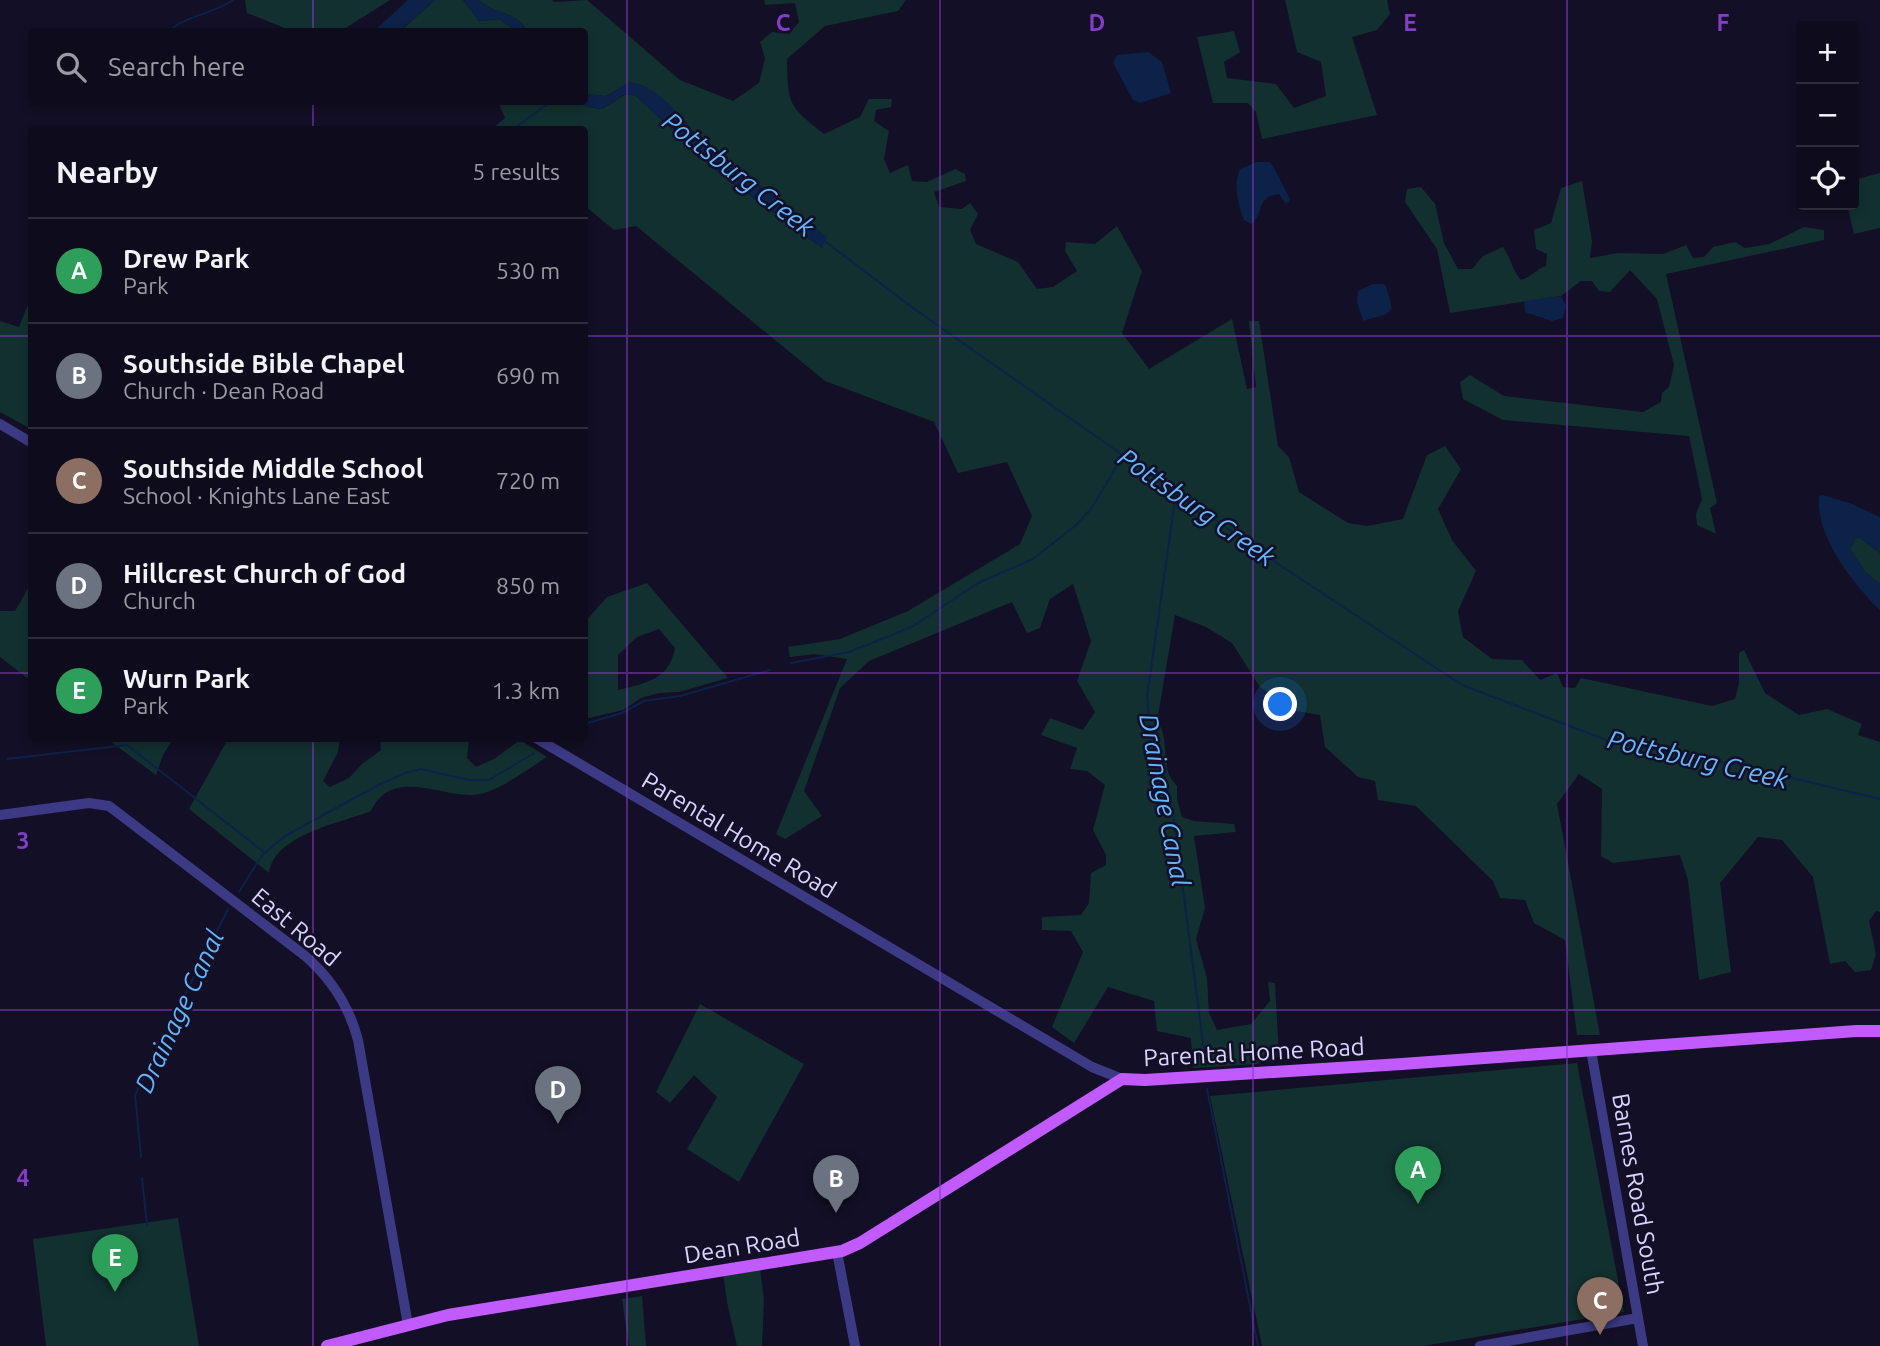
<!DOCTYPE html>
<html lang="en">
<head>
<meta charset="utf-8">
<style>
  body { margin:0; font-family:Ubuntu,sans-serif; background:#1c1929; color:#f1f3f6 }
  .controls { position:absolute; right:21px; top:21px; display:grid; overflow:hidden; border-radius:7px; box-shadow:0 4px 10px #0003 }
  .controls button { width:63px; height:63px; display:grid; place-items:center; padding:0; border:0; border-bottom:2px solid #2e2b3b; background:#0e0b1c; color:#f1f3f6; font:35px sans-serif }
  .you { position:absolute; left:1281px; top:705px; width:24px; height:24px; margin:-18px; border:5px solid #fff; border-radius:50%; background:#1a73e8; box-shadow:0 0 0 10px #1a73e833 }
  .badge { display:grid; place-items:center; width:46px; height:46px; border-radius:50%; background:#ea580c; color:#fff; font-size:23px; font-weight:700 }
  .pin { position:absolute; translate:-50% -58px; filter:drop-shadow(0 2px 4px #0008) }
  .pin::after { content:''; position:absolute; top:37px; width:24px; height:21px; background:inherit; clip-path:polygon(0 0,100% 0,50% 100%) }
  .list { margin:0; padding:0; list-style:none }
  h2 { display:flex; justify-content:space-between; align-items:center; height:91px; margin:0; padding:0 28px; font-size:30px }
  h2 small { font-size:23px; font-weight:400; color:#9b9ba3 }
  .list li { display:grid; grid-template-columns:46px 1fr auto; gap:21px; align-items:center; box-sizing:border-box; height:105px; padding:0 28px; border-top:2px solid #2e2b3b }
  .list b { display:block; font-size:26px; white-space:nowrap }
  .list p { margin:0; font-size:23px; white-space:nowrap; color:#9b9ba3 }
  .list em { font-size:23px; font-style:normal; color:#9b9ba3 }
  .icon { flex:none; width:38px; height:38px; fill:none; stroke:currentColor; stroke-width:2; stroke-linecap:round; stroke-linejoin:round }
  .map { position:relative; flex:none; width:1880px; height:1346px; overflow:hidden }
  .search { position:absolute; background:#0e0b1c; box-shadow:0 4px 10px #0003; left:28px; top:28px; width:560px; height:77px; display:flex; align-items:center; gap:18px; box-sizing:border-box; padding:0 24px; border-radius:7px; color:#9b9ba3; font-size:26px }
  .panel { position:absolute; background:#0e0b1c; box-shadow:0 4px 10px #0003; left:28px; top:126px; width:560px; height:616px; border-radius:7px }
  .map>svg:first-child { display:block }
  .green { fill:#12302f; fill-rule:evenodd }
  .water { fill:#0c2248 }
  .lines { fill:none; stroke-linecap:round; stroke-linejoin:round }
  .stream { stroke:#0c2248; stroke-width:2 }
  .minor { stroke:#3d3a85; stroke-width:10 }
  .major { stroke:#c25bff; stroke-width:12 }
  .grid { fill:none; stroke:#843dc5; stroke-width:2; stroke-opacity:0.55 }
  .labels { text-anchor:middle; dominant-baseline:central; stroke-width:5; stroke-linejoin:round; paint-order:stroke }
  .street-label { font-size:24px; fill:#d9d4ff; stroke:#130f26 }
  .water-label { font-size:26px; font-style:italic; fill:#62b6ff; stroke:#130f26 }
  .grid-label { font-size:23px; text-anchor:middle; font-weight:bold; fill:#843dc5; stroke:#130f26; stroke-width:5; stroke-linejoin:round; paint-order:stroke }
</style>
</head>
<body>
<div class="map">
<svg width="1880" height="1346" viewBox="0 0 1880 1346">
  <rect width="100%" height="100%" fill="#130f26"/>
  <g class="green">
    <polygon points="245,0 390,0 341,31 292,31 247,13"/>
    <polygon points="435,0 463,0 479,21 499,19 511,27 512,31 399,32"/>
    <path d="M 479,0 L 552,0 L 555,2 L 587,0 L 680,80 L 733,101 L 759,83 L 765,58 L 760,42 L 772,32 L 789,34 L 799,22 L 795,3 L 765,5 L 764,0 L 906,0 L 898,11 L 825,26 L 787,59 C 788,105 788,105 824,134 L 860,117 L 869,99 L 892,99 L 891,107 L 876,110 L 874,121 L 889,131 L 884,159 L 890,173 L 908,165 L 912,181 L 927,182 L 955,169 L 965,174 L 966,181 L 934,192 L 939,207 L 962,209 L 970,203 L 978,214 L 970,230 L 976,244 L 1018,262 L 1037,289 L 1053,287 L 1077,271 L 1065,251 L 1066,242 L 1095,244 L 1117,226 L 1142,271 L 1122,333 L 1149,369 L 1232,319 L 1247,389 L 1256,387 L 1249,321 L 1259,321 L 1278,446 L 1289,457 L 1299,492 L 1348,523 L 1367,526 L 1403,519 L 1427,455 L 1445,446 L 1461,469 L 1438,509 L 1452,540 L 1476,571 L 1458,611 L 1463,637 L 1492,659 L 1522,660 L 1540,680 L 1557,673 L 1563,687 L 1575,688 L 1581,678 L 1712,706 L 1735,699 L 1739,683 L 1739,653 L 1744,650 L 1765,693 L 1799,715 L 1827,709 L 1862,724 L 1858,735 L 1880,742 L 1880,912 L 1876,911 L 1869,921 L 1876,954 L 1871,970 L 1855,972 L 1845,961 L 1830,964 L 1813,877 L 1782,840 L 1758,837 L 1720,883 L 1731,972 L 1699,980 L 1688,880 L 1680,855 L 1613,863 L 1601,856 L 1602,789 L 1579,774 L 1557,804 L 1600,1035 L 1577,1035 L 1565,940 L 1534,923 L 1525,900 L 1500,898 L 1493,881 L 1416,806 L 1378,800 L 1375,781 L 1358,777 L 1325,747 L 1320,715 L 1296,711 L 1260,687 L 1232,643 L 1206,627 L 1175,615 L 1158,716 L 1164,738 L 1167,769 L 1170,777 L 1177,786 L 1177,799 L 1182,817 L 1194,821 L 1234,824 L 1236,832 L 1194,836 L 1205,908 L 1196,939 L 1207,978 L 1209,1013 L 1217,1030 L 1251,1024 L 1270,1001 L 1268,982 L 1275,983 L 1279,1057 L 1257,1064 L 1193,1068 L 1191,1038 L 1157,1031 L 1154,1001 L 1108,987 L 1074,1043 L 1052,1027 L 1083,952 L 1071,931 L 1042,930 L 1042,917 L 1081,915 L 1089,903 L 1091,873 L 1106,865 L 1106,855 L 1093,830 L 1105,785 L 1087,771 L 1070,769 L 1077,748 L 1041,735 L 1050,718 L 1083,730 L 1095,712 L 1077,681 L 1091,641 L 1073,584 L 1050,599 L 1040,628 L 1027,633 L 1012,602 L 869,661 L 840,688 L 804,791 L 822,816 L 785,839 L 776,834 L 847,659 L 814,654 L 790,657 L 788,647 L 840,639 L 908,611 L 1020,544 L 1032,516 L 1007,462 L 958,473 L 934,422 L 825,381 L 636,226 L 614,230 L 585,206 L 584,130 L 492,129 L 505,118 L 498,102 L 577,102 L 587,107 L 602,109 L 626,94 L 636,96 L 719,173 L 822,248 L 697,137 L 682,117 L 630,82 L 606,96 L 585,94 L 584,32 L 527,31 C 517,11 494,15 479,0 Z"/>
    <polygon points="1285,0 1387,0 1390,14 1377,30 1352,37 1377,115 1262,139 1256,112 1248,103 1213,103 1197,37 1234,31 1240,52 1224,62 1227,78 1276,84 1294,108 1326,96 1321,62 1297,52"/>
    <polygon points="1880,173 1880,228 1854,234 1847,205 1854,205 1854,180"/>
    <path d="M 1582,181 L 1592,241 L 1590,258 L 1618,253 L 1663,254 L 1686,245 L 1693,258 L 1704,257 L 1713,247 L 1735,242 L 1745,248 L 1769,244 L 1804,227 L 1824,230 L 1824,240 L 1666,274 L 1717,503 L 1710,508 L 1716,534 L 1697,525 L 1696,514 L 1702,499 L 1689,436 L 1503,420 L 1463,399 L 1460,382 L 1470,375 L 1504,396 L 1643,412 L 1661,402 L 1662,393 L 1669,387 L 1674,365 L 1657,299 L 1630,270 L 1610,292 L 1599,291 L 1592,281 L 1581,281 L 1561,296 L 1450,313 L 1437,249 L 1405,202 L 1407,189 L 1421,187 L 1435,204 L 1444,243 L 1458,269 L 1472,269 L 1483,256 L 1503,247 C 1511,258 1512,270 1521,280 C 1532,277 1536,269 1546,266 L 1547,254 L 1536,249 L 1534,230 L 1551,223 L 1561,188 Z"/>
    <polygon points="31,297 32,429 31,429 0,412 0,321 19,327"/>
    <polygon points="1858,537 1880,553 1880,584 1865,572 1850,549 1855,539"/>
    <polygon points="31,583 31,681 0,657 0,611 15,611"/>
    <path d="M 647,583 L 728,678 L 679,692 L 659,693 L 641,698 L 623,710 L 585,719 L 585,622 L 607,597 ZM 659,629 L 675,648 C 669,680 646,683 618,690 L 618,655 L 637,637 Z"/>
    <polygon points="107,739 173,739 163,755 156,775"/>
    <path d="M 228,739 L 340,739 L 338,752 L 323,781 L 330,787 L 349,778 L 362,764 L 381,750 L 380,739 L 469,739 L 467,758 L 476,767 L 494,759 L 520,740 L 547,757 C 528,769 502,789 480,794 C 445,801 393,764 371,811 C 340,823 274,835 269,873 L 189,809 Z"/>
    <polygon points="700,1004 804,1064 739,1182 687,1149 717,1097 694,1075 670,1103 656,1092"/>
    <polygon points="1577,1063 1624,1312 1423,1346 1262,1346 1210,1096"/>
    <polygon points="178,1218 199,1346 46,1346 33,1239"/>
    <polygon points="760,1269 764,1300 762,1346 737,1346 728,1307 723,1274"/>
    <polygon points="642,1296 646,1346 629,1346 622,1299"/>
  </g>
  <g class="water">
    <polygon points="408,0 435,0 399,31 374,31"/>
    <path d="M 463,0 L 479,0 C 494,15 517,11 527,31 L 512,31 L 511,27 L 499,19 L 479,21 Z"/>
    <polygon points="1148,52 1162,62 1171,93 1140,103 1133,100 1113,63 1117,55"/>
    <path d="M 630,82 C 657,86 681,115 697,137 L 827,237 L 822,248 L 719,173 L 636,96 L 625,94 L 602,109 L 587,107 L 577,102 L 584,102 L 585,94 L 606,96 Z"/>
    <path d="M 1257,162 L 1269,162 L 1273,166 L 1290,199 L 1289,202 L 1285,203 L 1279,194 C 1255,197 1265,213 1251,224 L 1244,220 C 1238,205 1233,184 1240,169 Z"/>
    <polygon points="1373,284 1384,284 1386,286 1392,308 1387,314 1363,321 1357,302 1358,291"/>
    <polygon points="1561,296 1566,306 1563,318 1552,321 1525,312 1524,301"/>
    <path d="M 1823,495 L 1852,504 L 1880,517 L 1880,553 L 1858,537 L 1855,539 L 1850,549 L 1865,572 L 1880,584 L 1880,610 C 1853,584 1815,536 1819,496 Z"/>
  </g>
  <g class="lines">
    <g class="stream">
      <path d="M 168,32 C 188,14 211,15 233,0"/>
      <polyline points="512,130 550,102"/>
      <polyline points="826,242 913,308 1281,566 1462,685 1609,741 1742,766 1880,799"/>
      <polyline points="1176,493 1147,697 1151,739 1158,753 1173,813 1206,1066"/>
      <polyline points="791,663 849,652 897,633 913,626 978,583 1033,559 1076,525 1091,509 1123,456"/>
      <polyline points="584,724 622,713 644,701 680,696 770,670"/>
      <polyline points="7,759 127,745 264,852"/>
      <polyline points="239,892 262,855 285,836 380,784 408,772 421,769 468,780 489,780 534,753"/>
      <polyline points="1207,1089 1258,1346"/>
      <polyline points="141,1157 135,1095 228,909"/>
      <polyline points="142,1178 147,1225"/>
    </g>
    <g class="minor">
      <polyline points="0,424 32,443"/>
      <polyline points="536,738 1092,1067 1122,1079"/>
      <path d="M 0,815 L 89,803 L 109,806 L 304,955 C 331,978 349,1006 358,1040 L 408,1325"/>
      <polyline points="1591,1050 1643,1346"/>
      <polyline points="837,1252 855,1346"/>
      <polyline points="1480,1346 1638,1318"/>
    </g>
    <polyline class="major" points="327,1346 448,1315 842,1251 860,1243 1122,1079 1145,1080 1402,1064 1856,1031 1880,1031"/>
  </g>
  <path class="grid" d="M 313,0 L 313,32M 627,0 L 627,1346M 940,0 L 940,1346M 1253,0 L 1253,1346M 1567,0 L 1567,1346M 313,102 L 313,130M 0,336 L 32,336M 584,336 L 1880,336M 0,673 L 32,673M 584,673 L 1880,673M 313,738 L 313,1346M 0,1010 L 1880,1010"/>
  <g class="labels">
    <g class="street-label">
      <text transform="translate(739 835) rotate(31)">Parental Home Road</text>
      <text transform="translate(296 927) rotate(40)">East Road</text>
      <text transform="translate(1254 1052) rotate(-3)">Parental Home Road</text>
      <text transform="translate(1638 1194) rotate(80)">Barnes Road South</text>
      <text transform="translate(742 1246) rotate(-9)">Dean Road</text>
    </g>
    <g class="water-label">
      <text transform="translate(739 174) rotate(38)">Pottsburg Creek</text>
      <text transform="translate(1197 507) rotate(35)">Pottsburg Creek</text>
      <text transform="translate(1698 759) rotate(13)">Pottsburg Creek</text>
      <text transform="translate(1165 800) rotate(79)">Drainage Canal</text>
      <text transform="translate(179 1011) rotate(-65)">Drainage Canal</text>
    </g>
  </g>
  <g class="grid-label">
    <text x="783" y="31">C</text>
    <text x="1097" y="31">D</text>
    <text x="1410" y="31">E</text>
    <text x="1723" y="31">F</text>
    <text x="23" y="849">3</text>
    <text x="23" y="1186">4</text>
  </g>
</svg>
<div class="controls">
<button>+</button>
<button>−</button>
<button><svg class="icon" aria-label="locate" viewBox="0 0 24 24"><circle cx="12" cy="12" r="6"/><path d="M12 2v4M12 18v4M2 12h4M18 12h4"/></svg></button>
</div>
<div class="you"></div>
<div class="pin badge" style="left:1418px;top:1204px;background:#2e9e5b">A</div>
<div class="pin badge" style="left:836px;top:1213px;background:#6b7280">B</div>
<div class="pin badge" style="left:1600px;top:1335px;background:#8d6e63">C</div>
<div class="pin badge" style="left:558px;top:1124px;background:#6b7280">D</div>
<div class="pin badge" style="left:115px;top:1292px;background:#2e9e5b">E</div>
<div class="search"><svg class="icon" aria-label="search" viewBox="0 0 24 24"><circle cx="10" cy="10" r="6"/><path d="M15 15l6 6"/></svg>Search here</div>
<section class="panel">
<h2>Nearby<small>5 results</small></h2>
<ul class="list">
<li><span class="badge" style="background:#2e9e5b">A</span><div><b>Drew Park</b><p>Park</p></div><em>530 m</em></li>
<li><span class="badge" style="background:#6b7280">B</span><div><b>Southside Bible Chapel</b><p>Church · Dean Road</p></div><em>690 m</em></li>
<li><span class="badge" style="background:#8d6e63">C</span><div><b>Southside Middle School</b><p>School · Knights Lane East</p></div><em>720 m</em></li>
<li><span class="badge" style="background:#6b7280">D</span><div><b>Hillcrest Church of God</b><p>Church</p></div><em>850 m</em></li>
<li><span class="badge" style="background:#2e9e5b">E</span><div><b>Wurn Park</b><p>Park</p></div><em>1.3 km</em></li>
</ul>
</section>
</div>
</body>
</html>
